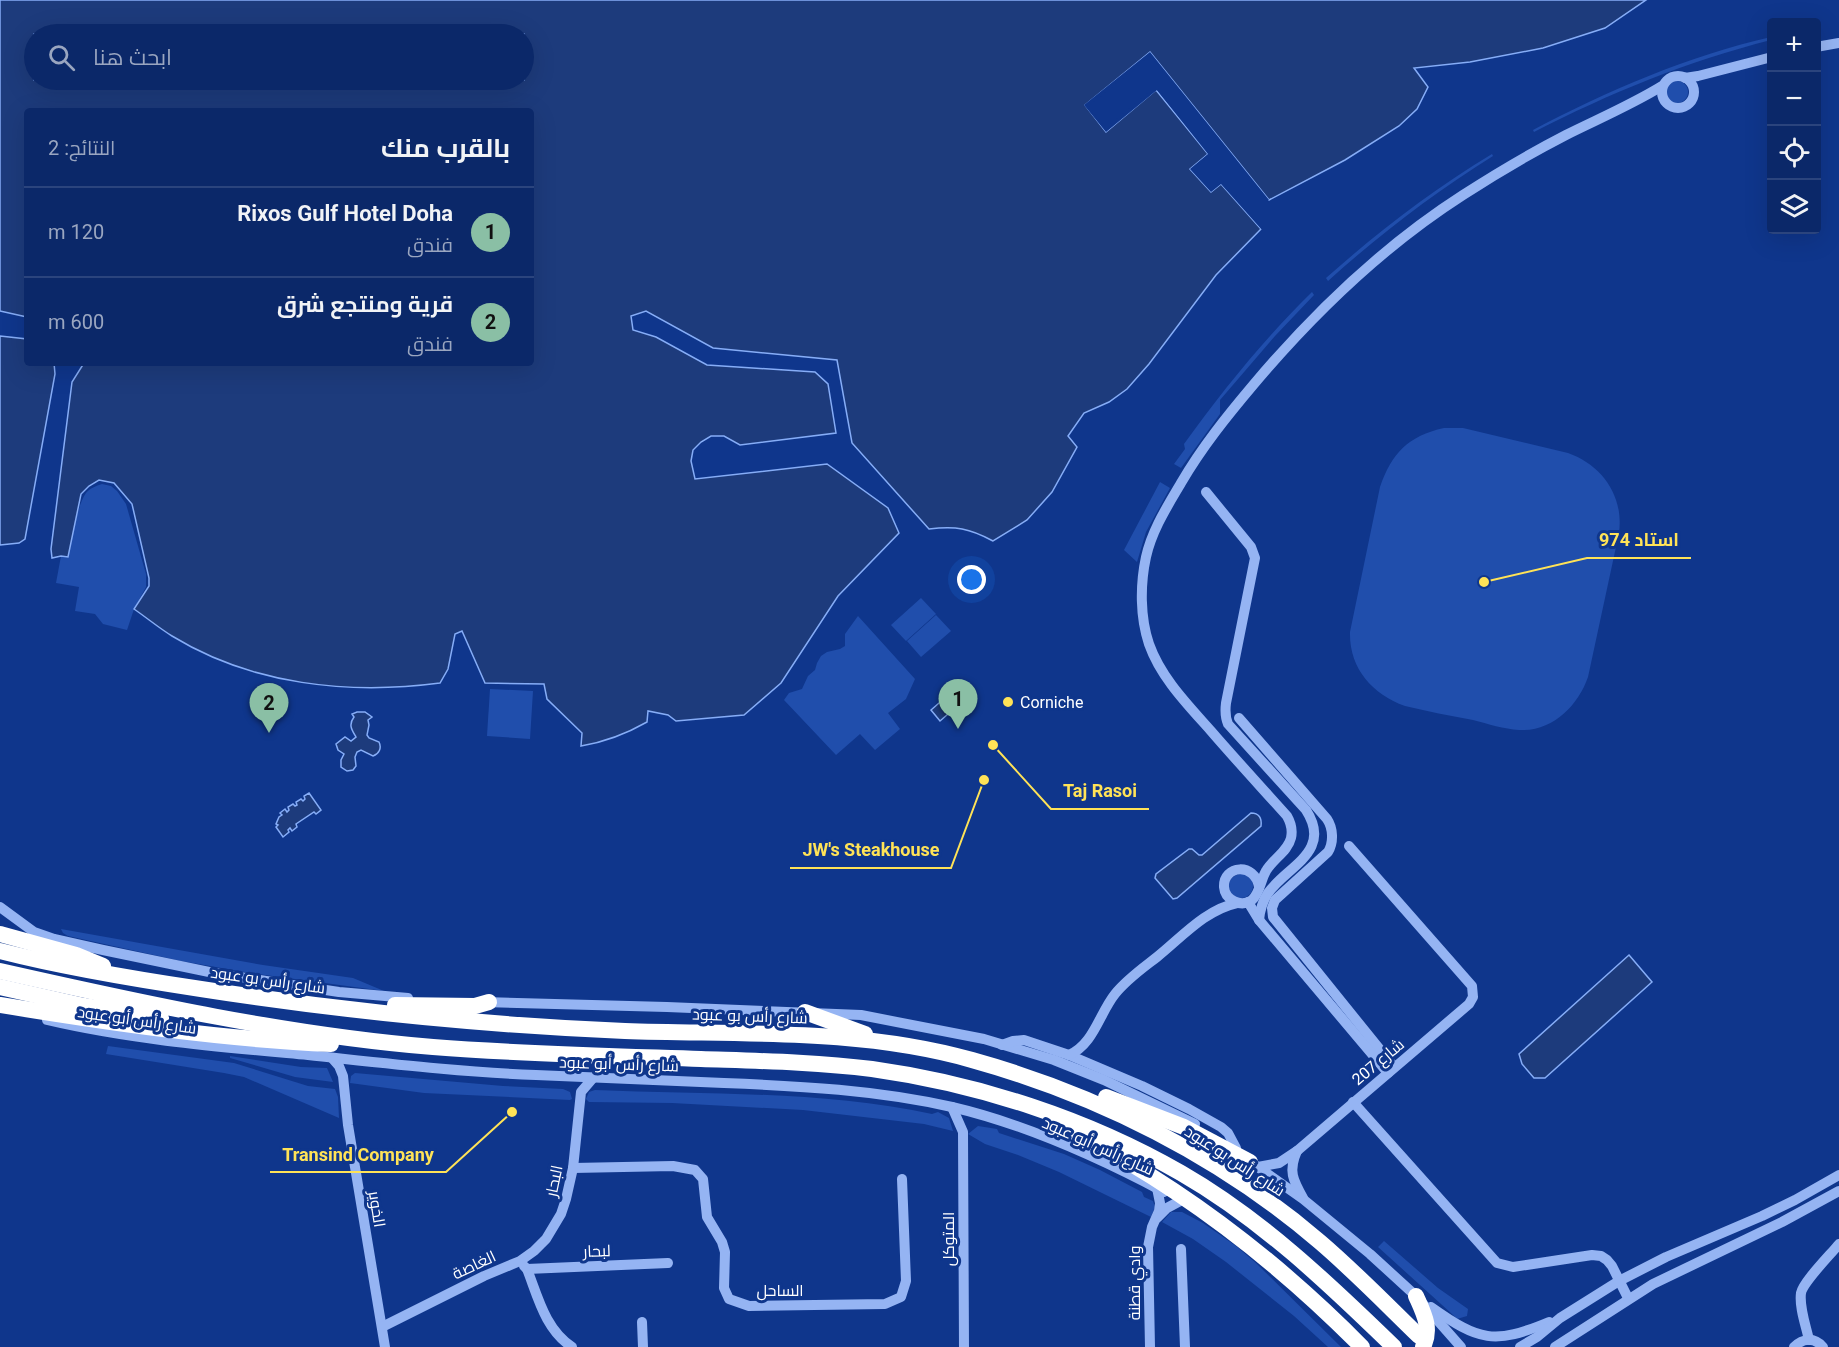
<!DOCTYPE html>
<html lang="ar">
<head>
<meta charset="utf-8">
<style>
  body { margin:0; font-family:Roboto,Cairo,sans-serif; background:#14306f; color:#f1f3f6; direction:rtl }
  .controls { position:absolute; right:18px; top:18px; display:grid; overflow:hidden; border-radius:6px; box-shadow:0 6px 24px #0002 }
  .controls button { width:54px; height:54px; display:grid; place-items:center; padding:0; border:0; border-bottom:2px solid #2b447d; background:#0b2869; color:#f1f3f6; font:30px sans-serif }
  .you { position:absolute; left:972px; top:580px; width:21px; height:21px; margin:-15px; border:4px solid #fff; border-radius:50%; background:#1a73e8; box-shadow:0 0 0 9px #1a73e833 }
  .badge { display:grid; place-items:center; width:39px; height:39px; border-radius:50%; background:#8abfa5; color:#111; font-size:20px; font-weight:700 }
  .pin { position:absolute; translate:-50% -50px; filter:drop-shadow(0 2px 3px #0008) }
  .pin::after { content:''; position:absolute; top:32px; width:21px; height:18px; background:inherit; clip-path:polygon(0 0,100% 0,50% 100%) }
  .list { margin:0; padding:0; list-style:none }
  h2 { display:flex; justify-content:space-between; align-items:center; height:78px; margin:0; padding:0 24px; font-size:26px }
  h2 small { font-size:20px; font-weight:400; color:#9aa6c0 }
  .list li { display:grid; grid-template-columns:39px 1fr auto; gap:18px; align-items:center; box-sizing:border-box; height:90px; padding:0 24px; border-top:2px solid #2b447d }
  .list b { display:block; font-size:22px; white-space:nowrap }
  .list p { margin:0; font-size:20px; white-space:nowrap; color:#9aa6c0 }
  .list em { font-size:20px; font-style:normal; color:#9aa6c0 }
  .icon { flex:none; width:33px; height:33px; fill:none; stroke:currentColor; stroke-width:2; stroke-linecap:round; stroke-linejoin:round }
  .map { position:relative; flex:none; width:1839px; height:1347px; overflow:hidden; direction:ltr }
  .search { position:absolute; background:#0b2869; box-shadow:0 6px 24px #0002; left:24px; top:24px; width:510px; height:66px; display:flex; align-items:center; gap:15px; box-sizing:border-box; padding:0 21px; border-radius:33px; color:#9aa6c0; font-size:22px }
  .panel { position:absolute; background:#0b2869; box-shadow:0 6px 24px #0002; left:24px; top:108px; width:510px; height:258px; border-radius:6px; direction:rtl }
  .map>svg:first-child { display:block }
  .green { fill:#204eac }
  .water { fill:#1d3b7c; stroke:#86adf7; stroke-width:1.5; fill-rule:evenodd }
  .pier { fill:#0f368c }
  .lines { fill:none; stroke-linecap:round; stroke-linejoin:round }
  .minor { stroke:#95b4f3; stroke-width:10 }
  .highway { stroke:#fff; stroke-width:16 }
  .poi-dot { fill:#ffe357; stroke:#0f368c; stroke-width:2 }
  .labels { text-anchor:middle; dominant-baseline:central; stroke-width:6; stroke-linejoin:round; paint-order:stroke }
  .poi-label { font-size:16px; fill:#fff; stroke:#0f368c; text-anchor:start }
  .street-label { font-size:16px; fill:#fff; stroke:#0f368c }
  .leader { fill:none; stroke:#ffe357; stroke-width:2 }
  .callout-dot { fill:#ffe357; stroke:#0f368c; stroke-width:2 }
  .callout-label { font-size:18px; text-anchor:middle; font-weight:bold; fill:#ffe357; stroke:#0f368c; stroke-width:6; stroke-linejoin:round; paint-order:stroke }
</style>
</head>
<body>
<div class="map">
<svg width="1839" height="1347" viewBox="0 0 1839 1347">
  <rect width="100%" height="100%" fill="#0f368c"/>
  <g class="green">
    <path d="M 1771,37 L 1771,40 C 1688,61 1610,93 1534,132 L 1533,130 C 1609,90 1688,56 1771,37 Z"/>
    <circle cx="1677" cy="92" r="11"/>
    <path d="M 1492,154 L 1493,156 C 1434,193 1380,234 1328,281 L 1326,278 C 1378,232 1432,190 1492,154 Z"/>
    <path d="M 1312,292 L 1314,295 L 1275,336 L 1220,400 L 1220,414 L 1181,468 L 1174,464 L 1185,449 L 1184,444 C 1223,390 1264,339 1312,292 Z"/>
    <path d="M 1444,428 L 1463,428 L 1568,453 C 1602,465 1624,496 1619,533 L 1588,677 C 1578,706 1552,732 1519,730 C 1504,729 1488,724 1473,720 C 1450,716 1427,711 1405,706 C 1372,694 1349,668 1350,632 L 1380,487 C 1392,453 1408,436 1444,428 Z"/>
    <polygon points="1160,482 1170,488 1146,532 1137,562 1124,550"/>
    <path d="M 102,484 L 111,486 L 117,491 L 126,504 L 146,574 L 146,587 L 134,609 L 127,630 L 103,624 L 95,614 L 75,611 L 79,587 L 56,583 L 61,556 L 68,557 C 72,541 77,505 86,493 C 90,488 96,486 102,484 Z"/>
    <polygon points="921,598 936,614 906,641 891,625"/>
    <polygon points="936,615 951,631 921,657 907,641"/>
    <polygon points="858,616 915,679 906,699 888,713 900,729 875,750 860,734 836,755 784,700 789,693 802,689 808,676 815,670 817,663 821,656 827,652 840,649 845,646 845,634"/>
    <polygon points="490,689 533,691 530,739 487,736"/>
    <circle cx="1241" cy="886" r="12"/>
    <polygon points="61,929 263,965 353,978 384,991 250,973 181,961 68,936 63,933"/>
    <polygon points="108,1046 234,1063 308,1086 335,1089 338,1097 339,1118 244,1077 224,1073 106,1054"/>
    <polygon points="230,1056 301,1067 327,1068 333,1082 295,1077 230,1058"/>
    <polygon points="355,1073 503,1086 563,1089 570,1092 572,1099 570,1100 424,1093 350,1083 351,1076"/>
    <path d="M 595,1090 C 707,1095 821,1090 932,1114 L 938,1112 L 949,1118 L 953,1131 L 924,1124 L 803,1110 L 672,1103 L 589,1102 L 586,1099 L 589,1092 Z"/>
    <polygon points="978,1126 997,1129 999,1133 1064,1154 1100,1170 1142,1192 1144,1197 1153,1201 1155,1207 1151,1217 1059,1172 1018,1155 985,1144 968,1134"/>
    <polygon points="1171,1212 1182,1212 1203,1223 1236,1246 1256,1263 1341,1347 1328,1347 1294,1316 1226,1262 1193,1239 1162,1222"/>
    <polygon points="1384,1241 1438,1288 1468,1309 1467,1316 1457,1319 1452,1314 1378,1247"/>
  </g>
  <g class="water">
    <path d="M 0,0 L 1646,0 L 1605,28 L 1543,48 L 1470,62 L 1414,68 L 1428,87 L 1417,109 L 1399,126 L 1345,160 L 1269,200 L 1150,52 L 1085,105 L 1106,132 L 1156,90 L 1208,154 L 1190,169 L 1211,192 L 1221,184 L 1261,229 L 1216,275 L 1149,364 L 1127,389 L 1109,402 L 1084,413 L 1068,436 L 1077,447 L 1052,492 L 1027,520 L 993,541 C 969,528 956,526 929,529 L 852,443 L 837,360 L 713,348 L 646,311 L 631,316 L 633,330 L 656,337 L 707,365 L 815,372 L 828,384 L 836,433 L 740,445 L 724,436 L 711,436 L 701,442 L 693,450 L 691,461 L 695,479 L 827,464 L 888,508 L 899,533 L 838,596 L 781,683 L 744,715 L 676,721 L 668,715 L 648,711 L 647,722 C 626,734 605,742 581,746 L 582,733 L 547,699 L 544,684 L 485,683 L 462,631 L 455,634 L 448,669 L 440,683 C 349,695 252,685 172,636 C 159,628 147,618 134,609 L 149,586 L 149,578 L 132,504 L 114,483 L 99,480 L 89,486 L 81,494 L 68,557 L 61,556 L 52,558 L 51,549 L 72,382 L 84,363 L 531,363 L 531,111 L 27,111 L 27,317 L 0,311 ZM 34,34 L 524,34 L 524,80 L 34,80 Z"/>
    <polygon points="0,336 27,339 27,363 54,363 55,374 25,539 19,543 0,545"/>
    <polygon points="962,683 971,694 940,721 931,710"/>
    <path d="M 357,712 L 365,712 L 372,717 L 368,720 L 369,725 L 367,735 L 369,738 L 379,742 C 382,748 379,754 373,756 L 361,750 L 357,752 L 355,757 L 356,766 L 353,770 L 347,771 L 341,767 L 341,760 L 344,754 L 338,750 L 336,744 L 345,737 L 351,741 L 356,737 C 352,730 348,725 354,717 L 352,714 Z"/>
    <polygon points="309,793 321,810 316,814 314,812 296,824 297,827 292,831 290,828 288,830 289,832 283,837 276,827 278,825 276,824 279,817 282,815 280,813 285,809 287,812 289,810 288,807 293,804 295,806 297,805 296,802 301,799 303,801 305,799 304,796"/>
    <path d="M 1251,813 C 1259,813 1262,818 1261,826 L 1177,898 L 1173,899 L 1155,878 L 1156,874 L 1189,849 L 1192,849 L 1199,855 L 1202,855 Z"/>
    <polygon points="1629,955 1652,982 1545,1078 1534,1078 1522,1064 1519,1054"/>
  </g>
  <polygon class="pier" points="1150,52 1269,200 1267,201 1269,203 1150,56 1089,106 1106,128 1154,88 1158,88 1211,153 1210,156 1194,169 1211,188 1220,181 1223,181 1263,227 1263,231 1221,184 1211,192 1190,169 1208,154 1157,90 1106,132 1084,105"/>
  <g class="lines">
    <g class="minor">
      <polyline points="1816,47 1839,43"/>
      <circle cx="1678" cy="92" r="16"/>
      <polyline points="1685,78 1698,76 1772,57"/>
      <path d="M 1206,492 L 1251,547 L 1255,558 L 1226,703 C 1225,711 1225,717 1228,724 L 1306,810 C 1333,852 1287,866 1268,893 C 1262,902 1260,910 1259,920"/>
      <path d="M 1239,718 L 1327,819 C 1333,828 1334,842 1328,852 L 1275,900 L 1272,908 L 1273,917 L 1394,1067"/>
      <path d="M 1259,887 C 1255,862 1223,865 1224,887 C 1225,900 1241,908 1252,900 C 1260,893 1261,879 1266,871 C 1273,859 1288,851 1291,838 C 1293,829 1291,823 1287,816 C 1262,788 1236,760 1211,731 C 1188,705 1161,678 1149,644 C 1140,617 1140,585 1146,557 C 1152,530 1167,507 1181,483 C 1202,447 1227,416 1254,384 C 1314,313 1385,245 1463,195 C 1497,173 1531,153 1566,135 C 1598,119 1631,105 1662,86"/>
      <polyline points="1248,902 1259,920 1388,1073"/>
      <polyline points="0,907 34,932 54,939 103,950 214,973 279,983 339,992 408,998"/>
      <polyline points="483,1002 667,1007 861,1015 984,1039 1054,1060 1104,1080 1195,1124"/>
      <path d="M 47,1020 C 132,1040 221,1047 308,1055 C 384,1063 459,1072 536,1075 C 599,1078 661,1080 724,1083 C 801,1086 877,1090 952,1107 C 1025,1124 1098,1157 1164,1192"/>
      <polyline points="1002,1045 1013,1041 1024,1040 1069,1055 1142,1086 1189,1109 1221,1127 1228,1133 1236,1148"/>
      <path d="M 1069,1055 C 1094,1044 1099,1014 1115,994 C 1127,979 1143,968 1157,957 C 1182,937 1205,910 1237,903"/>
      <polyline points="332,1058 339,1066 343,1076 348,1125 385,1347"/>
      <polyline points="1353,1102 1497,1263 1513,1267 1592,1255 1601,1256 1607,1260 1612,1266 1628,1298"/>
      <polyline points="952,1107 963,1132 964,1347"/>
      <path d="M 1297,1151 C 1288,1171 1293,1180 1303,1198"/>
      <polyline points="1245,1158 1303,1199 1370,1254 1416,1296 1461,1347"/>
      <polyline points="1258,1167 1279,1163 1297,1151 1469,1004 1473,997 1472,986 1349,846"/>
      <polyline points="573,1168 673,1166 695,1170 703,1179 707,1217 722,1242 725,1252 724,1288 729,1299 749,1306 885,1304 901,1297 906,1281 902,1179"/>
      <polyline points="1157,1218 1167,1208 1180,1201"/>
      <polyline points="1181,1249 1185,1347"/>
      <path d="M 524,1266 L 527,1269 C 538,1297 545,1329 572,1347"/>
      <polyline points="527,1269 668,1263"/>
      <path d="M 1431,1307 C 1479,1341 1494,1345 1549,1322"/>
      <polyline points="642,1322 643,1347"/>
      <polyline points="382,1327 484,1276 520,1261 534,1251 546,1239 561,1214 566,1199 573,1168 581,1092 593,1078"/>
      <path d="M 1809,1340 C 1806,1326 1799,1307 1801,1293 C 1803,1282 1831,1254 1839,1244"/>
      <polyline points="1150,1347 1148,1247 1152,1227 1159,1211 1160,1203 1157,1188"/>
      <polyline points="1520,1347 1537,1337 1560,1318 1619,1281 1666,1257 1762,1216 1795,1200 1839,1175"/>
      <polyline points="1555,1347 1653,1284 1782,1222 1839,1191"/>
      <path d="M 1794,1347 C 1803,1338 1814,1337 1823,1347"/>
    </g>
    <g class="highway">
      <polyline points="0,934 76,955 103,966"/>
      <path d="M 0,951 C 66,968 134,979 201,989 C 342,1011 482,1025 625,1031 C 741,1035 859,1028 972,1060 C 1098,1095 1220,1156 1320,1242 C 1354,1271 1386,1304 1419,1336"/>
      <path d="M 0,971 C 142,1003 287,1035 433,1047 C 522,1054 611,1056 701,1059 C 758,1061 815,1062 872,1069 C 979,1084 1087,1119 1181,1173 C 1261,1219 1328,1283 1394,1347"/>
      <polyline points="0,987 84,1006 161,1018"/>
      <path d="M 0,1005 C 110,1023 220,1039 331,1044"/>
      <polyline points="395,1005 475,1006 489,1002"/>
      <polyline points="805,1012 865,1034"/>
      <polyline points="1106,1097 1184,1127 1250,1162"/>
      <path d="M 1076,1133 C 1184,1189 1277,1261 1362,1347"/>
      <path d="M 1416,1296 C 1424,1314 1432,1328 1423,1347"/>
    </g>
  </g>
  <circle class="poi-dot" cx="1008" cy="702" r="6"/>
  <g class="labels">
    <g class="poi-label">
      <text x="1020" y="702">Corniche</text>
    </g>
    <g class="street-label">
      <text transform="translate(268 980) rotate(8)">شارع رأس بو عبود</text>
      <text transform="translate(750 1016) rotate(2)">شارع رأس بو عبود</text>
      <text transform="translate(137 1020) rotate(8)">شارع رأس أبو عبود</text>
      <text transform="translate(1378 1062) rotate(-40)">شارع 207</text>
      <text transform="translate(619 1064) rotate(2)">شارع رأس أبو عبود</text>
      <text transform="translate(1098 1146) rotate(24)">شارع رأس أبو عبود</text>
      <text transform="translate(1235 1161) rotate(33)">شارع رأس بو عبود</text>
      <text transform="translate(554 1181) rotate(-78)">البحار</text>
      <text transform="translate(377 1209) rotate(81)">الخوير</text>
      <text transform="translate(948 1239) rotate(-90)">المتوكل</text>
      <text transform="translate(597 1251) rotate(-2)">لبحار</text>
      <text transform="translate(474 1265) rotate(-25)">الغاصة</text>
      <text transform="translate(1134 1283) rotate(-90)">وادي قطنة</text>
      <text x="780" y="1290">الساحل</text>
    </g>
  </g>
  <path class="leader" d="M1484 582L1587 558H1691M993 745L1051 809H1149M984 780L951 868H790M512 1112L446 1172H270"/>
  <g class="callout-dot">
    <circle cx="1484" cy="582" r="6"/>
    <circle cx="993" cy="745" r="6"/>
    <circle cx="984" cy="780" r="6"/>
    <circle cx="512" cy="1112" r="6"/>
  </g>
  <g class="callout-label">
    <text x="1639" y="546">استاد 974</text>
    <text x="1100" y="797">Taj Rasoi</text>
    <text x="871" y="856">JW's Steakhouse</text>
    <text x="358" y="1161">Transind Company</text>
  </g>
</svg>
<div class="controls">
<button>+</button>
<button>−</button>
<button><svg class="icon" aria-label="locate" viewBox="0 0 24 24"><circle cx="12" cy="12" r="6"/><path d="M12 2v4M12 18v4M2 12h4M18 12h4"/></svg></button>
<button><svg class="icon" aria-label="layers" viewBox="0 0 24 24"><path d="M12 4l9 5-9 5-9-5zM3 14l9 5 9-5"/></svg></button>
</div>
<div class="you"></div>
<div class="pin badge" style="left:958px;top:729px">1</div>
<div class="pin badge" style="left:269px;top:733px">2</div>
<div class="search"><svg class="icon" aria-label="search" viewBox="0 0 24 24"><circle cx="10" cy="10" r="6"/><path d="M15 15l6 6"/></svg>ابحث هنا</div>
<section class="panel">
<h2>بالقرب منك<small>النتائج: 2</small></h2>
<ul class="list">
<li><span class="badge">1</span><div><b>Rixos Gulf Hotel Doha</b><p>فندق</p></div><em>120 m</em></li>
<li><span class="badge">2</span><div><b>قرية ومنتجع شرق</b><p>فندق</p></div><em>600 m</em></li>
</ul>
</section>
</div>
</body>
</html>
